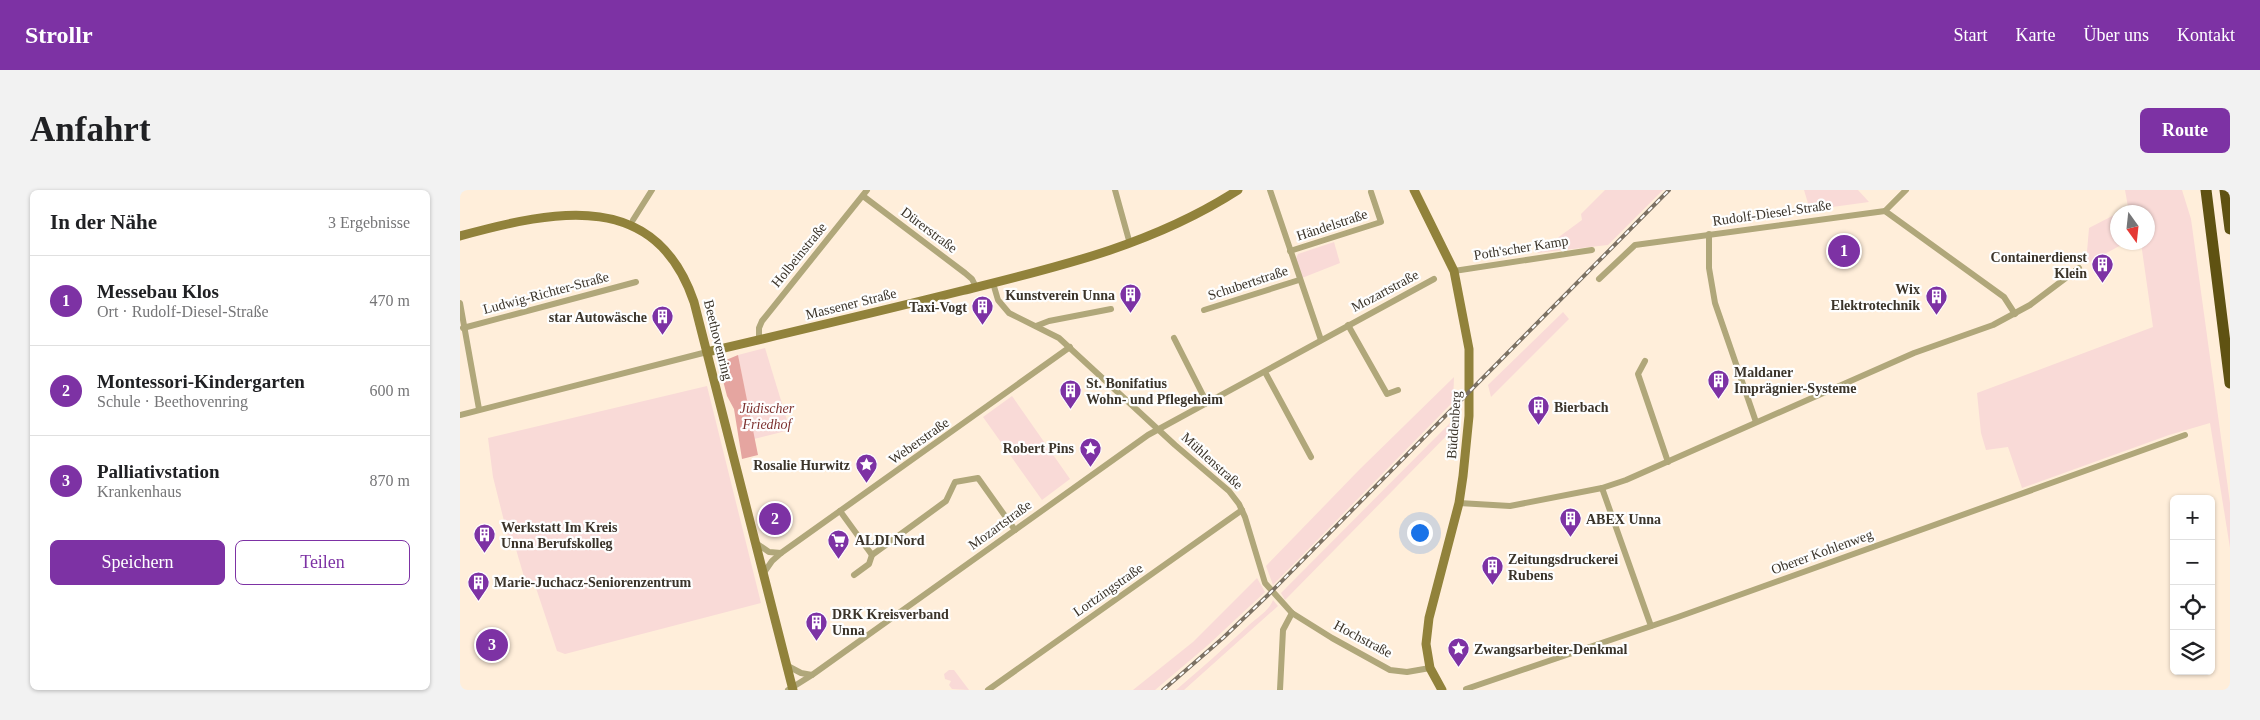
<!DOCTYPE html>
<html lang="de">
<head>
<meta charset="utf-8">
<style>
  body { margin:0; font-family:Georgia,serif; background:#f2f2f2; color:#202124 }
  .controls { position:absolute; right:15px; bottom:15px; display:grid; overflow:hidden; border-radius:8px; box-shadow:0 1px 4px #0004 }
  .controls button { width:45px; height:45px; display:grid; place-items:center; padding:0; border:0; border-bottom:1px solid #e0e0e0; background:#fff; color:#202124; font:25px sans-serif }
  .compass { position:absolute; left:1650px; top:15px; width:45px; height:45px; border-radius:50%; background:#fff; box-shadow:0 1px 4px #0004; rotate:165deg }
  .you { position:absolute; left:959px; top:342px; width:18px; height:18px; margin:-12px; border:4px solid #fff; border-radius:50%; background:#1a73e8; box-shadow:0 0 0 8px #1a73e833 }
  .badge { display:grid; place-items:center; width:32px; height:32px; border-radius:50%; background:#7d32a4; color:#fff; font-size:16px; font-weight:700 }
  .pin { position:absolute; translate:-50% -50%; border:2px solid #fff; box-shadow:0 1px 5px #0006 }
  .list { margin:0; padding:0; list-style:none }
  h2 { display:flex; justify-content:space-between; align-items:center; height:65px; margin:0; padding:0 20px; font-size:21px }
  h2 small { font-size:16px; font-weight:400; color:#757577 }
  .list li { display:grid; grid-template-columns:32px 1fr auto; gap:15px; align-items:center; box-sizing:border-box; height:90px; padding:0 20px; border-top:1px solid #e0e0e0 }
  .list b { display:block; font-size:19px; white-space:nowrap }
  .list p { margin:0; font-size:16px; white-space:nowrap; color:#757577 }
  .list em { font-size:16px; font-style:normal; color:#757577 }
  .actions { display:flex; gap:10px; padding:15px 20px }
  .actions a { flex:1; padding:11px 0; border:1px solid #7d32a4; border-radius:8px; text-align:center; font-size:18px; color:#7d32a4 }
  .actions .main { background:#7d32a4; color:#fff }
  .icon { flex:none; width:28px; height:28px; fill:none; stroke:currentColor; stroke-width:2; stroke-linecap:round; stroke-linejoin:round }
  .map { position:relative; flex:none; width:1770px; height:500px; overflow:hidden; border-radius:8px }
  header { display:flex; align-items:center; gap:30px; box-sizing:border-box; height:70px; padding:0 25px; background:#7d32a4; color:#fff }
  header strong { font-size:24px }
  nav { display:flex; gap:28px; margin-inline-start:auto; font-size:18px }
  .intro { display:flex; align-items:center; justify-content:space-between; box-sizing:border-box; height:120px; padding:0 30px }
  h1 { margin:0; font-size:35px }
  .button { padding:12px 22px; border-radius:8px; background:#7d32a4; color:#fff; font-size:18px; font-weight:700 }
  main { display:flex; gap:30px; padding:0 30px }
  aside { flex:1; background:#fff; border-radius:8px; box-shadow:0 1px 4px #0004 }
  .map>svg:first-child { display:block }
  .green { fill:#f9dad7 }
  .forest { fill:#e5a5a0 }
  .lines { fill:none; stroke-linecap:round; stroke-linejoin:round }
  .street { stroke:#b0a77a; stroke-width:6 }
  .secondary { stroke:#91823b; stroke-width:9 }
  .highway { stroke:#5f5212; stroke-width:11 }
  .rail-casing { stroke:#7b7163; stroke-width:4 }
  .rail { stroke:#fefefe; stroke-width:2; stroke-dasharray:5.5; stroke-linecap:butt }
  .labels { text-anchor:middle; dominant-baseline:central; stroke-width:4.5; stroke-linejoin:round; paint-order:stroke }
  .street-label { font-size:14px; fill:#3b342a; stroke:#fefefe }
  .poi-label { font-size:14px; font-weight:bold; fill:#3b342a; stroke:#fefefe; text-anchor:start }
  .park-label { font-size:14px; font-style:italic; fill:#7d312f; stroke:#fefefe }
</style>
</head>
<body>
<header>
<strong>Strollr</strong>
<nav><a>Start</a><a>Karte</a><a>Über uns</a><a>Kontakt</a></nav>
</header>
<div class="intro"><h1>Anfahrt</h1><a class="button">Route</a></div>
<main>
<aside>
<h2>In der Nähe<small>3 Ergebnisse</small></h2>
<ul class="list">
<li><span class="badge">1</span><div><b>Messebau Klos</b><p>Ort · Rudolf-Diesel-Straße</p></div><em>470 m</em></li>
<li><span class="badge">2</span><div><b>Montessori-Kindergarten</b><p>Schule · Beethovenring</p></div><em>600 m</em></li>
<li><span class="badge">3</span><div><b>Palliativstation</b><p>Krankenhaus</p></div><em>870 m</em></li>
</ul>
<div class="actions"><a class="main">Speichern</a><a>Teilen</a></div>
</aside>
<div class="map">
<svg width="1770" height="500" viewBox="0 0 1770 500">
  <rect width="100%" height="100%" fill="#ffeeda"/>
  <g class="green">
    <polygon points="1145,0 1203,0 1148,55 1077,63 1122,30 1121,24"/>
    <polygon points="1344,0 1398,0 1409,12 1350,20"/>
    <polygon points="1665,0 1722,0 1731,29 1770,313 1770,358 1750,233 1709,245 1562,298 1548,257 1526,260 1521,243 1517,203 1693,137 1681,53 1688,52 1688,22 1658,22 1668,17"/>
    <polygon points="1658,23 1658,52 1665,53 1626,74 1629,38"/>
    <polygon points="874,52 880,73 842,88 836,69 838,64"/>
    <polygon points="1103,122 1109,129 1031,207 1028,195"/>
    <polygon points="305,158 330,240 294,249 278,165"/>
    <polygon points="994,187 993,212 813,395 806,376 899,280"/>
    <polygon points="247,196 301,413 105,464 97,461 77,401 74,395 67,397 53,349 48,347 33,287 28,248"/>
    <polygon points="552,206 610,289 582,310 523,227"/>
    <polygon points="994,229 997,235 825,410 821,403"/>
    <polygon points="797,388 805,402 748,455 695,500 673,500 733,452"/>
    <path d="M 813,410 L 818,416 L 724,500 L 716,500 C 741,479 765,457 789,435 C 798,427 809,421 813,410 Z"/>
    <polygon points="489,480 494,480 509,500 492,499 489,495 491,491 485,489 484,484"/>
  </g>
  <polygon class="forest" points="278,165 298,265 282,269 274,219 267,206 260,179 266,170"/>
  <g class="lines">
    <g class="street">
      <polyline points="655,0 670,54"/>
      <polyline points="810,0 861,150"/>
      <polyline points="403,6 505,83 512,89 516,97"/>
      <polyline points="1425,21 1446,0"/>
      <polyline points="173,30 192,0"/>
      <polyline points="1249,44 1249,78 1255,113 1296,232"/>
      <polyline points="830,61 921,32 911,2"/>
      <polyline points="994,81 1132,60"/>
      <polyline points="1139,89 1175,55 1425,21 1544,107 1555,124"/>
      <polyline points="533,93 538,110 549,123 599,148 715,255 769,301 779,314 785,327 805,393 832,423 872,448 930,480 947,482 970,478"/>
      <polyline points="0,113 19,219"/>
      <polyline points="744,120 839,90"/>
      <polyline points="888,135 927,204 938,200"/>
      <polyline points="576,136 589,131 651,119"/>
      <polyline points="3,138 176,92"/>
      <polyline points="714,148 747,213"/>
      <polyline points="299,150 299,138 302,131 407,0"/>
      <polyline points="1185,171 1178,184 1208,272"/>
      <polyline points="805,182 851,267"/>
      <polyline points="0,225 247,162"/>
      <polyline points="1142,298 1191,436"/>
      <polyline points="999,313 1050,316 1142,298 1166,290 1454,163 1533,135 1570,115 1619,78"/>
      <polyline points="380,321 412,365 486,311 495,292 518,288 555,340"/>
      <polyline points="296,353 309,362 321,363"/>
      <polyline points="303,384 312,371 321,363 610,157"/>
      <polyline points="394,385 409,374 412,365"/>
      <polyline points="326,475 341,483 352,485"/>
      <polyline points="1006,499 1218,427 1725,245"/>
      <polyline points="328,500 352,485 688,245 974,89"/>
      <polyline points="528,500 782,320"/>
      <polyline points="820,500 823,440 832,423"/>
    </g>
    <g class="secondary">
      <polyline points="954,0 994,81 1009,159 1009,226 1003,286 999,313 969,428 966,454 970,478 982,500"/>
      <path d="M 0,46 C 98,19 196,0 234,112 L 333,500"/>
      <path d="M 247,162 C 332,142 417,122 501,101 C 598,77 693,55 778,0"/>
    </g>
    <g class="highway">
      <polyline points="1746,0 1770,193"/>
      <polyline points="1765,0 1770,39"/>
    </g>
    <defs>
      <polyline id="rail" points="703,500 763,448 808,405 1209,0"/>
    </defs>
    <use href="#rail" class="rail-casing"/>
    <use href="#rail" class="rail"/>
  </g>
  <defs>
    <symbol id="building-pin" viewBox="-11 -11 22 30"><path d="M0 17L-7.5 6A9.5 9.5 0 1 1 7.5 6Z" fill="#7d32a4" stroke="#fefefe"/><path d="M-4-6H4V6H1V3H-1V6H-4ZM-2.5-4.3h1.7v1.8h-1.7ZM.8-4.3h1.7v1.8H.8ZM-2.5-1h1.7V.8h-1.7ZM.8-1h1.7V.8H.8Z" fill="#fff"/></symbol>
    <symbol id="sight-pin" viewBox="-11 -11 22 30"><path d="M0 17L-7.5 6A9.5 9.5 0 1 1 7.5 6Z" fill="#7d32a4" stroke="#fefefe"/><path d="M0-6L1.8-2.2L6-1.7L2.9 1.2L3.7 5.4L0 3.3L-3.7 5.4L-2.9 1.2L-6-1.7L-1.8-2.2Z" fill="#fff"/></symbol>
    <symbol id="supermarket-pin" viewBox="-11 -11 22 30"><path d="M0 17L-7.5 6A9.5 9.5 0 1 1 7.5 6Z" fill="#7d32a4" stroke="#fefefe"/><path d="M-6-5.5h2.5l.6 2H6L4.5 2H-2.5L-4.4-4H-6ZM-1.5 3.2a1.3 1.3 0 1 0 .1 0ZM3 3.2a1.3 1.3 0 1 0 .1 0Z" fill="#fff"/></symbol>
  </defs>
  <g fill-rule="evenodd">
    <use href="#building-pin" x="1630" y="62" width="25" height="34"/>
    <use href="#building-pin" x="658" y="92" width="25" height="34"/>
    <use href="#building-pin" x="1464" y="94" width="25" height="34"/>
    <use href="#building-pin" x="510" y="104" width="25" height="34"/>
    <use href="#building-pin" x="190" y="114" width="25" height="34"/>
    <use href="#building-pin" x="1246" y="178" width="25" height="34"/>
    <use href="#building-pin" x="598" y="188" width="25" height="34"/>
    <use href="#building-pin" x="1066" y="204" width="25" height="34"/>
    <use href="#sight-pin" x="618" y="246" width="25" height="34"/>
    <use href="#sight-pin" x="394" y="262" width="25" height="34"/>
    <use href="#building-pin" x="1098" y="316" width="25" height="34"/>
    <use href="#building-pin" x="12" y="332" width="25" height="34"/>
    <use href="#supermarket-pin" x="366" y="338" width="25" height="34"/>
    <use href="#building-pin" x="1020" y="364" width="25" height="34"/>
    <use href="#building-pin" x="6" y="380" width="25" height="34"/>
    <use href="#building-pin" x="344" y="420" width="25" height="34"/>
    <use href="#sight-pin" x="986" y="446" width="25" height="34"/>
  </g>
  <g class="labels">
    <g class="street-label">
      <text transform="translate(1312 23) rotate(-8)">Rudolf-Diesel-Straße</text>
      <text transform="translate(872 35) rotate(-18)">Händelstraße</text>
      <text transform="translate(469 40) rotate(37)">Dürerstraße</text>
      <text transform="translate(1061 58) rotate(-9)">Poth'scher Kamp</text>
      <text transform="translate(339 65) rotate(-51)">Holbeinstraße</text>
      <text transform="translate(788 93) rotate(-18)">Schubertstraße</text>
      <text transform="translate(925 101) rotate(-28)">Mozartstraße</text>
      <text transform="translate(86 103) rotate(-15)">Ludwig-Richter-Straße</text>
      <text transform="translate(391 114) rotate(-14)">Massener Straße</text>
      <text transform="translate(258 150) rotate(76)">Beethovenring</text>
      <text transform="translate(994 235) rotate(-86)">Büddenberg</text>
      <text transform="translate(459 251) rotate(-35)">Weberstraße</text>
      <text transform="translate(752 271) rotate(42)">Mühlenstraße</text>
      <text transform="translate(540 335) rotate(-36)">Mozartstraße</text>
      <text transform="translate(1362 362) rotate(-20)">Oberer Kohlenweg</text>
      <text transform="translate(648 400) rotate(-35)">Lortzingstraße</text>
      <text transform="translate(903 449) rotate(28)">Hochstraße</text>
    </g>
    <g class="poi-label">
      <text x="1627" y="67" text-anchor="end">Containerdienst<tspan x="1627" dy="16">Klein</tspan></text>
      <text x="1460" y="99" text-anchor="end">Wix<tspan x="1460" dy="16">Elektrotechnik</tspan></text>
      <text x="655" y="105" text-anchor="end">Kunstverein Unna</text>
      <text x="507" y="117" text-anchor="end">Taxi-Vogt</text>
      <text x="187" y="127" text-anchor="end">star Autowäsche</text>
      <text x="1274" y="182">Maldaner<tspan x="1274" dy="16">Imprägnier-Systeme</tspan></text>
      <text x="626" y="193">St. Bonifatius<tspan x="626" dy="16">Wohn- und Pflegeheim</tspan></text>
      <text x="1094" y="217">Bierbach</text>
      <text x="614" y="258" text-anchor="end">Robert Pins</text>
      <text x="390" y="275" text-anchor="end">Rosalie Hurwitz</text>
      <text x="1126" y="329">ABEX Unna</text>
      <text x="41" y="337">Werkstatt Im Kreis<tspan x="41" dy="16">Unna Berufskolleg</tspan></text>
      <text x="395" y="350">ALDI Nord</text>
      <text x="1048" y="369">Zeitungsdruckerei<tspan x="1048" dy="16">Rubens</tspan></text>
      <text x="34" y="392">Marie-Juchacz-Seniorenzentrum</text>
      <text x="372" y="424">DRK Kreisverband<tspan x="372" dy="16">Unna</tspan></text>
      <text x="1014" y="459">Zwangsarbeiter-Denkmal</text>
    </g>
    <g class="park-label">
      <text x="307" y="218">Jüdischer<tspan x="307" dy="16">Friedhof</tspan></text>
    </g>
  </g>
</svg>
<div class="controls">
<button>+</button>
<button>−</button>
<button><svg class="icon" aria-label="locate" viewBox="0 0 24 24"><circle cx="12" cy="12" r="6"/><path d="M12 2v4M12 18v4M2 12h4M18 12h4"/></svg></button>
<button><svg class="icon" aria-label="layers" viewBox="0 0 24 24"><path d="M12 4l9 5-9 5-9-5zM3 14l9 5 9-5"/></svg></button>
</div>
<svg class="compass" viewBox="-18 -18 36 36"><path d="M0-13l5 13h-10z" fill="#e53935"/><path d="M0 13l5-13h-10z" fill="#757577"/></svg>
<div class="you"></div>
<div class="pin badge" style="left:1384px;top:61px">1</div>
<div class="pin badge" style="left:315px;top:329px">2</div>
<div class="pin badge" style="left:32px;top:455px">3</div>
</div>
</main>
</body>
</html>
